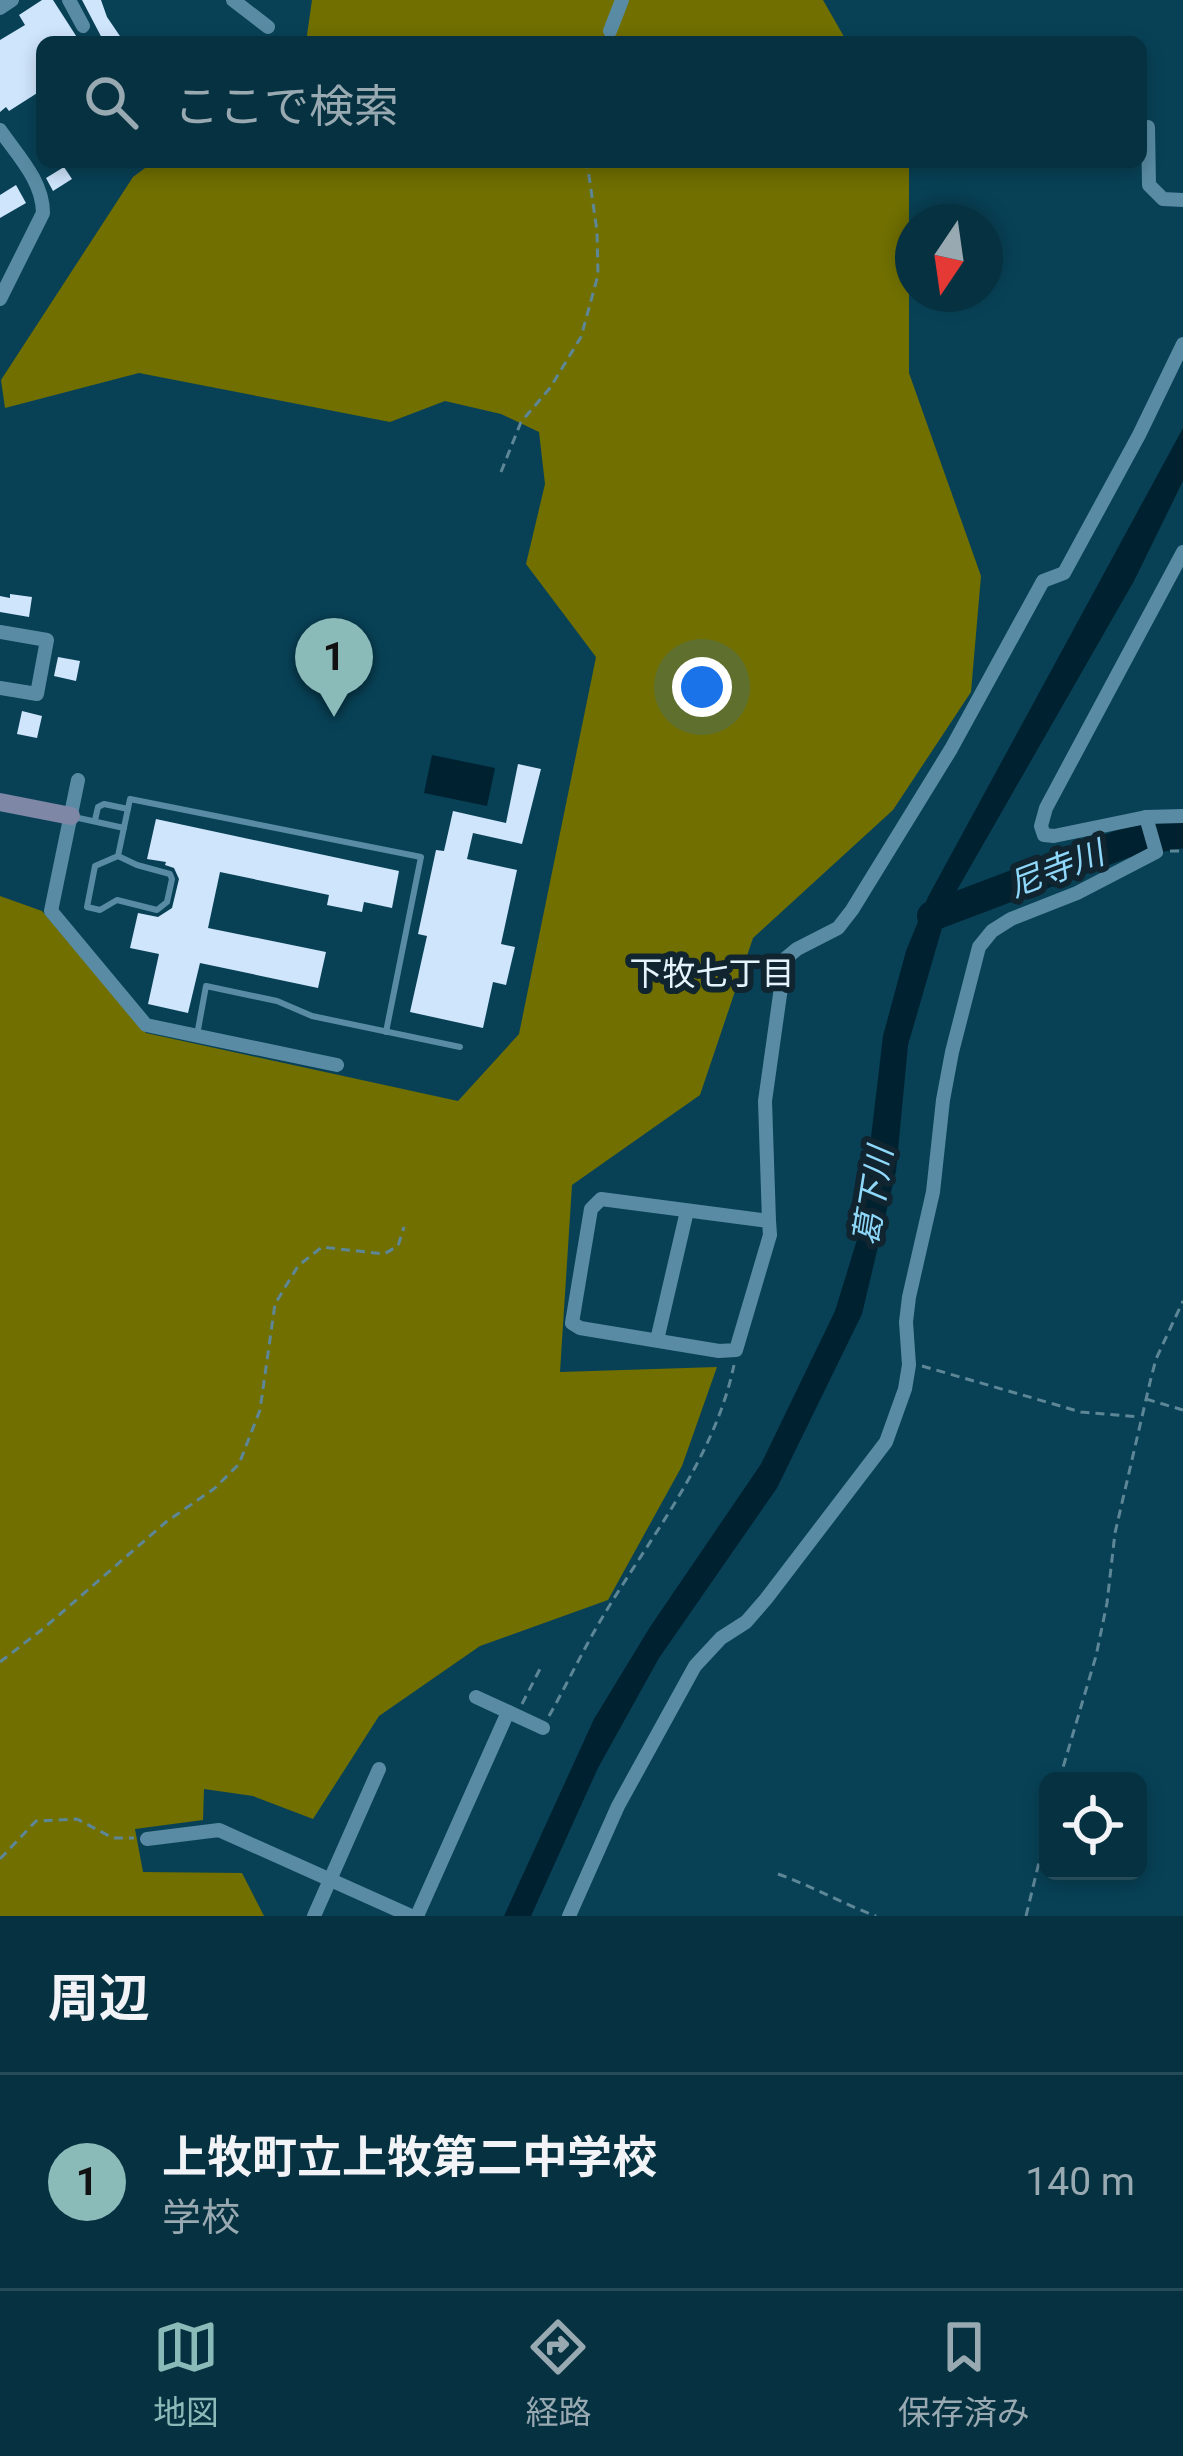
<!DOCTYPE html>
<html lang="ja">
<head>
<meta charset="utf-8">
<style>
  body { margin:0; font-family:Roboto,"Noto Sans JP",sans-serif; background:#143d4b; color:#f1f3f6 }
  .controls { position:absolute; right:36px; bottom:36px; display:grid; overflow:hidden; border-radius:18px; box-shadow:0 6px 18px #0003 }
  .controls button { width:108px; height:108px; display:grid; place-items:center; padding:0; border:0; border-bottom:3px solid #274c59; background:#063140; color:#f1f3f6; font:60px sans-serif }
  .compass { position:absolute; left:895px; top:204px; width:108px; height:108px; border-radius:50%; background:#063140; box-shadow:0 6px 18px #0003; rotate:193deg }
  .you { position:absolute; left:702px; top:687px; width:42px; height:42px; margin:-30px; border:9px solid #fff; border-radius:50%; background:#1a73e8; box-shadow:0 0 0 18px #1a73e833 }
  .badge { display:grid; place-items:center; width:78px; height:78px; border-radius:50%; background:#8bbbb9; color:#111; font-size:39px; font-weight:700 }
  .pin { position:absolute; translate:-50% -99px; filter:drop-shadow(0 3px 6px #0008) }
  .pin::after { content:''; position:absolute; top:63px; width:42px; height:36px; background:inherit; clip-path:polygon(0 0,100% 0,50% 100%) }
  .list { margin:0; padding:0; list-style:none }
  h2 { display:flex; justify-content:space-between; align-items:center; height:156px; margin:0; padding:0 48px; font-size:51px }
  h2 small { font-size:39px; font-weight:400; color:#98a9b1 }
  .list li { display:grid; grid-template-columns:78px 1fr auto; gap:36px; align-items:center; box-sizing:border-box; height:216px; padding:0 48px; border-top:3px solid #274c59 }
  .list b { display:block; font-size:45px; white-space:nowrap }
  .list p { margin:0; font-size:39px; white-space:nowrap; color:#98a9b1 }
  .list em { font-size:39px; font-style:normal; color:#98a9b1 }
  .icon { flex:none; width:66px; height:66px; fill:none; stroke:currentColor; stroke-width:2; stroke-linecap:round; stroke-linejoin:round }
  .map { position:relative; flex:none; width:1183px; height:1916px; overflow:hidden }
  .search { position:absolute; background:#063140; box-shadow:0 6px 18px #0003; left:36px; right:36px; top:36px; height:132px; display:flex; align-items:center; gap:30px; box-sizing:border-box; padding:0 42px; border-radius:18px; color:#98a9b1; font-size:45px }
  .sheet { height:372px; background:#063140 }
  nav { display:flex; justify-content:space-around; align-items:center; box-sizing:border-box; height:168px; border-top:3px solid #274c59; background:#063140; font-size:33px; color:#98a9b1 }
  nav a { display:grid; justify-items:center; gap:6px }
  nav .on { color:#8bbbb9 }
  .map>svg:first-child { display:block }
  .forest { fill:#706f00 }
  .water { fill:#00212f }
  .lines { fill:none; stroke-linecap:round; stroke-linejoin:round }
  .river { stroke:#00212f; stroke-width:30 }
  .building { fill:#cfe5fc }
  .path { stroke:#5d8696; stroke-width:3; stroke-dasharray:9 6; stroke-linecap:butt }
  .lane { stroke:#598ca4; stroke-width:6 }
  .street { stroke:#598ca4; stroke-width:14 }
  .secondary { stroke:#7f87a6; stroke-width:18 }
  .labels { text-anchor:middle; dominant-baseline:central; stroke-width:12; stroke-linejoin:round; paint-order:stroke }
  .water-label { font-size:33px; font-style:italic; fill:#8fd8fa; stroke:#10252f }
  .neighbourhood-label { font-size:33px; fill:#e5f4fc; stroke:#10252f }
</style>
</head>
<body>
<div class="map">
<svg width="1183" height="1916" viewBox="0 0 1183 1916">
  <rect width="100%" height="100%" fill="#084156"/>
  <g class="forest">
    <polygon points="312,0 823,0 847,42 306,42"/>
    <polygon points="153,162 909,162 909,373 981,576 971,692 893,810 753,938 700,1095 572,1185 560,1372 717,1367 682,1466 608,1600 480,1646 379,1716 313,1819 253,1796 204,1789 203,1820 135,1829 143,1872 242,1873 264,1916 0,1916 0,896 42,911 146,1033 458,1101 519,1034 596,657 526,564 545,484 539,432 501,414 445,401 390,422 139,373 5,408 1,380 133,177"/>
  </g>
  <g class="water">
    <polygon points="1183,428 1183,481 1134,581 949,904 908,1045 896,1171 862,1314 777,1488 659,1658 598,1768 531,1916 504,1916 594,1719 650,1627 761,1464 835,1311 860,1230 883,1036 906,951 928,897"/>
    <polygon points="432,755 495,768 487,806 424,793"/>
  </g>
  <g class="lines">
    <polyline class="river" points="932,916 1125,843 1183,833"/>
  </g>
  <g class="building">
    <polygon points="42,0 53,0 80,42 42,42 42,90 9,111 6,107 0,112 0,40 25,25 19,15"/>
    <polygon points="82,0 101,0 107,17 124,42 104,42"/>
    <polygon points="64,167 72,179 53,191 46,178"/>
    <polygon points="16,185 26,203 0,218 0,195"/>
    <polygon points="10,594 32,597 29,617 0,612 0,596 10,598"/>
    <polygon points="58,657 80,661 76,681 54,676"/>
    <polygon points="22,711 42,716 37,738 17,734"/>
    <polygon points="518,764 541,769 522,844 473,833 467,859 517,870 501,944 515,947 506,985 493,982 483,1028 410,1012 427,936 418,934 436,850 444,851 453,811 506,823"/>
    <polygon points="156,819 399,871 392,908 364,902 362,912 327,905 329,895 220,872 208,928 326,952 318,988 200,963 188,1013 148,1004 159,954 130,948 138,913 158,917 172,908 179,879 174,868 165,865 166,862 147,859"/>
  </g>
  <g class="lines">
    <g class="path">
      <polyline points="501,472 521,422 550,388 581,337 598,275 597,231 587,162"/>
      <polyline points="1170,851 1183,851"/>
      <polyline points="922,1366 1081,1412 1140,1417"/>
      <polyline points="1146,1399 1183,1410"/>
      <polyline points="0,1662 44,1628 166,1522 215,1488 239,1464 260,1410 275,1304 298,1266 322,1247 384,1254 398,1246 404,1227"/>
      <polyline points="522,1704 542,1665"/>
      <path d="M 549,1716 C 567,1684 583,1650 602,1618 C 650,1537 714,1460 734,1365"/>
      <polyline points="1059,1781 1096,1656 1107,1603 1115,1533 1151,1378 1156,1359 1183,1301"/>
      <polyline points="0,1859 36,1821 77,1819 113,1838 134,1838"/>
      <path d="M 778,1874 C 812,1886 843,1904 876,1916"/>
      <polyline points="1026,1916 1048,1825"/>
    </g>
    <g class="lane">
      <polyline points="74,817 124,828"/>
      <polyline points="95,820 98,807 104,804 128,809"/>
      <polyline points="118,856 137,865 170,874 172,879 167,902 157,910 117,900 100,910 87,907 95,866 118,856 130,799 421,857 386,1032"/>
      <polyline points="197,1035 206,986 277,1001 312,1016 460,1047"/>
    </g>
    <g class="street">
      <polyline points="69,0 83,26"/>
      <polyline points="233,0 268,27"/>
      <polyline points="0,8 12,0"/>
      <polyline points="610,31 622,0"/>
      <polyline points="1148,127 1149,185 1163,199 1183,200"/>
      <path d="M 0,130 C 18,156 43,181 43,213 L 0,299"/>
      <polyline points="1183,552 1046,808 1041,826 1044,835 1054,836 1146,817 1183,816"/>
      <polyline points="0,632 47,640 37,694 0,688"/>
      <polyline points="78,780 51,911 146,1025 337,1065"/>
      <polyline points="769,1221 601,1199 591,1209 572,1323 580,1328 719,1351 736,1350 770,1235 769,1221 765,1101 785,959 797,949 838,928 852,910 951,749 1043,581 1064,573 1139,435 1183,344"/>
      <polyline points="657,1340 687,1211"/>
      <polyline points="476,1697 543,1728"/>
      <polyline points="147,1839 219,1830 411,1916"/>
      <polyline points="314,1916 379,1769"/>
      <polyline points="417,1916 508,1712"/>
      <polyline points="569,1916 618,1806 695,1666 721,1638 746,1622 766,1599 886,1442 905,1389 909,1365 906,1322 909,1297 933,1192 943,1100 952,1052 979,947 992,931 1011,919 1077,893 1156,852 1146,817"/>
    </g>
    <polyline class="secondary" points="0,802 71,816"/>
  </g>
  <g class="labels">
    <g class="water-label">
      <text transform="translate(1056 869) rotate(-21)">尼寺川</text>
      <text transform="translate(873 1196) rotate(-81)">葛下川</text>
    </g>
    <g class="neighbourhood-label">
      <text x="712" y="973">下牧七丁目</text>
    </g>
  </g>
</svg>
<div class="controls">
<button><svg class="icon" aria-label="locate" viewBox="0 0 24 24"><circle cx="12" cy="12" r="6"/><path d="M12 2v4M12 18v4M2 12h4M18 12h4"/></svg></button>
</div>
<svg class="compass" viewBox="-18 -18 36 36"><path d="M0-13l5 13h-10z" fill="#e53935"/><path d="M0 13l5-13h-10z" fill="#98a9b1"/></svg>
<div class="you"></div>
<div class="pin badge" style="left:334px;top:717px">1</div>
<div class="search"><svg class="icon" aria-label="search" viewBox="0 0 24 24"><circle cx="10" cy="10" r="6"/><path d="M15 15l6 6"/></svg>ここで検索</div>
</div>
<section class="sheet">
<h2>周辺<small></small></h2>
<ul class="list">
<li><span class="badge">1</span><div><b>上牧町立上牧第二中学校</b><p>学校</p></div><em>140 m</em></li>
</ul>
</section>
<nav>
<a class="on"><svg class="icon" aria-label="map" viewBox="0 0 24 24"><path d="M3 6l6-2 6 2 6-2v14l-6 2-6-2-6 2zM9 4v14M15 6v14"/></svg>地図</a>
<a><svg class="icon" aria-label="directions" viewBox="0 0 24 24"><path d="M12 3l9 9-9 9-9-9zM9 14v-3h6M13 9l2 2-2 2"/></svg>経路</a>
<a><svg class="icon" aria-label="saved" viewBox="0 0 24 24"><path d="M7 4h10v16l-5-4-5 4z"/></svg>保存済み</a>
</nav>
</body>
</html>
